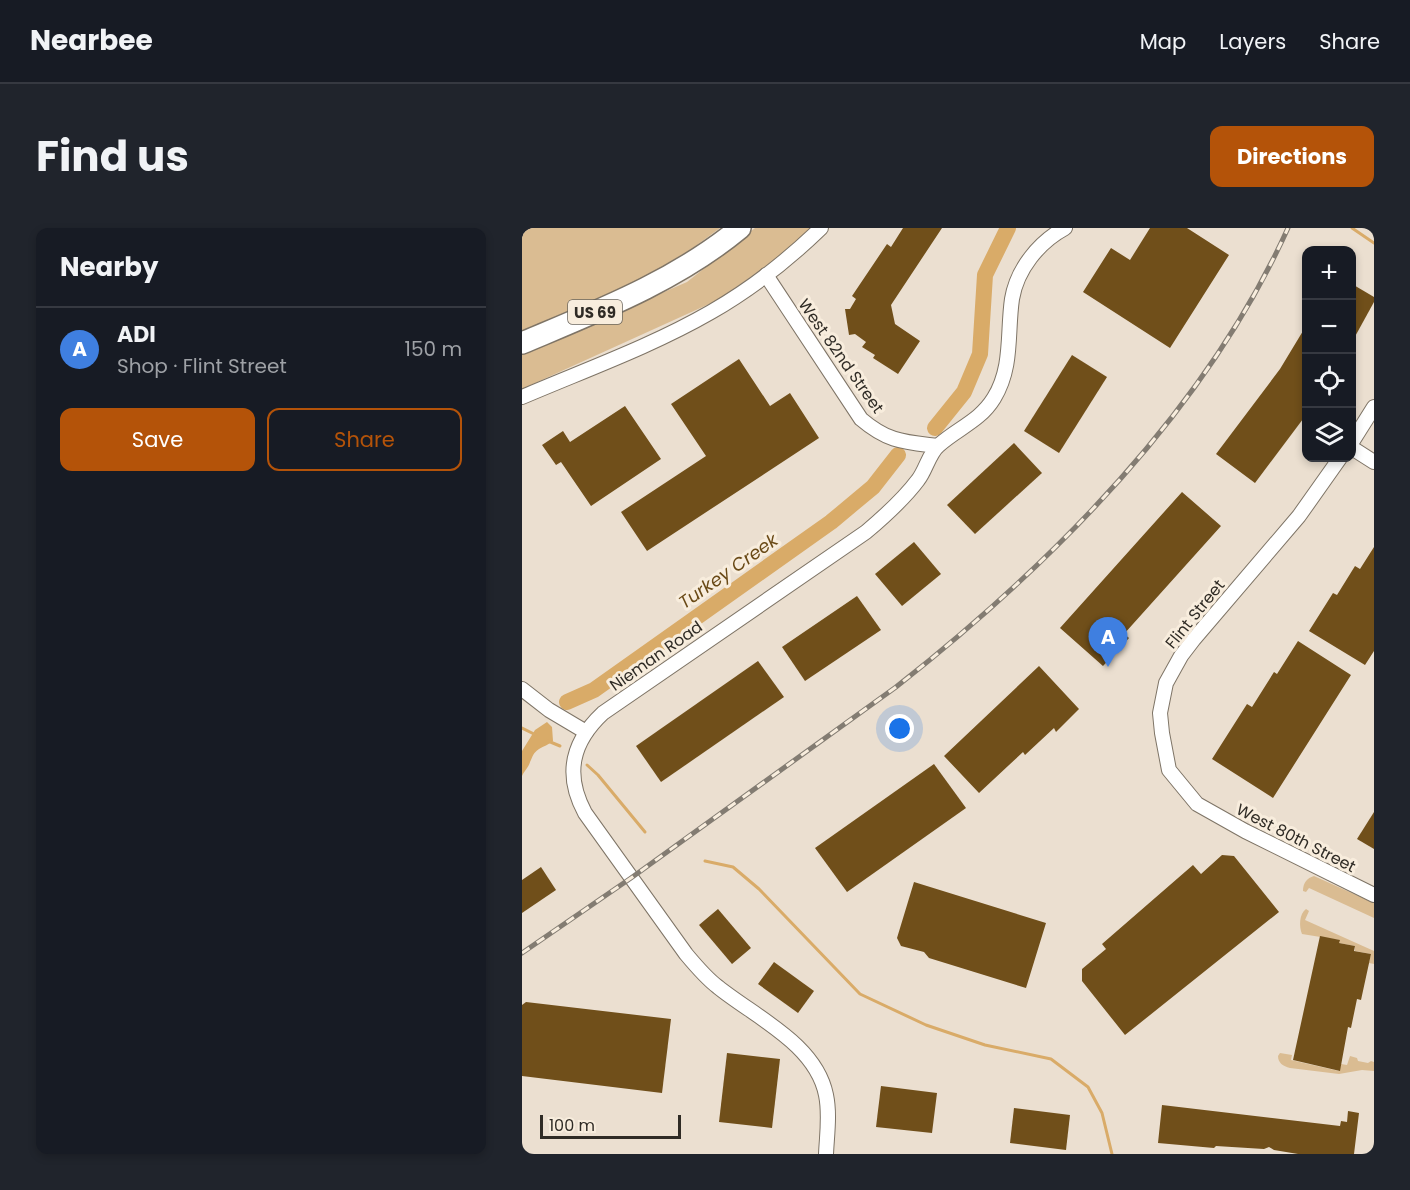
<!DOCTYPE html>
<html lang="en">
<head>
<meta charset="utf-8">
<style>
  body { margin:0; font-family:Poppins,sans-serif; background:#20242c; color:#f1f3f6 }
  .controls { position:absolute; right:18px; top:18px; display:grid; overflow:hidden; border-radius:12px; box-shadow:0 3px 9px #0003 }
  .controls button { width:54px; height:54px; display:grid; place-items:center; padding:0; border:0; border-bottom:2px solid #363941; background:#171b24; color:#f1f3f6; font:30px sans-serif }
  .scale { position:absolute; left:18px; bottom:15px; width:141px; box-sizing:border-box; padding-left:6px; border:3px solid #2f2b25; border-top:0; font-size:16px; line-height:21px; white-space:nowrap; color:#2f2b25; -webkit-text-stroke:4px #f8eddd; paint-order:stroke }
  .you { position:absolute; left:378px; top:501px; width:21px; height:21px; margin:-15px; border:4px solid #fff; border-radius:50%; background:#1a73e8; box-shadow:0 0 0 9px #1a73e833 }
  .badge { display:grid; place-items:center; width:39px; height:39px; border-radius:50%; background:#b45309; color:#fff; font-size:20px; font-weight:700 }
  .pin { position:absolute; translate:-50% -50px; filter:drop-shadow(0 2px 3px #0008) }
  .pin::after { content:''; position:absolute; top:32px; width:21px; height:18px; background:inherit; clip-path:polygon(0 0,100% 0,50% 100%) }
  .list { margin:0; padding:0; list-style:none }
  h2 { display:flex; justify-content:space-between; align-items:center; height:78px; margin:0; padding:0 24px; font-size:26px }
  h2 small { font-size:20px; font-weight:400; color:#9ea1a6 }
  .list li { display:grid; grid-template-columns:39px 1fr auto; gap:18px; align-items:center; box-sizing:border-box; height:84px; padding:0 24px; border-top:2px solid #363941 }
  .list b { display:block; font-size:22px; white-space:nowrap }
  .list p { margin:0; font-size:20px; white-space:nowrap; color:#9ea1a6 }
  .list em { font-size:20px; font-style:normal; color:#9ea1a6 }
  .actions { display:flex; gap:12px; padding:18px 24px }
  .actions a { flex:1; padding:14px 0; border:2px solid #b45309; border-radius:12px; text-align:center; font-size:21px; color:#b45309 }
  .actions .main { background:#b45309; color:#fff }
  .icon { flex:none; width:33px; height:33px; fill:none; stroke:currentColor; stroke-width:2; stroke-linecap:round; stroke-linejoin:round }
  .map { position:relative; flex:none; width:852px; height:926px; overflow:hidden; border-radius:12px }
  header { display:flex; align-items:center; gap:36px; box-sizing:border-box; height:84px; padding:0 30px; background:#171b24; border-bottom:2px solid #363941 }
  header strong { font-size:28px }
  nav { display:flex; gap:33px; margin-inline-start:auto; font-size:21px }
  .intro { display:flex; align-items:center; justify-content:space-between; box-sizing:border-box; height:144px; padding:0 36px }
  h1 { margin:0; font-size:42px }
  .button { padding:15px 27px; border-radius:12px; background:#b45309; color:#fff; font-size:21px; font-weight:700 }
  main { display:flex; gap:36px; padding:0 36px }
  aside { flex:1; background:#171b24; border-radius:12px; box-shadow:0 3px 9px #0003 }
  .map>svg:first-child { display:block }
  .green { fill:#dabc92 }
  .water { fill:#d9ab68 }
  .lines { fill:none; stroke-linecap:round; stroke-linejoin:round }
  .stream { stroke:#d9ab68; stroke-width:3 }
  .river { stroke:#d9ab68; stroke-width:16 }
  .building { fill:#704f1a }
  .minor-casing { stroke:#7e7466; stroke-width:16 }
  .highway-casing { stroke:#7e7466; stroke-width:24 }
  .minor { stroke:#fff; stroke-width:14 }
  .highway { stroke:#fff; stroke-width:21 }
  .rail-casing { stroke:#837c72; stroke-width:5 }
  .rail { stroke:#f8eddd; stroke-width:3; stroke-dasharray:9; stroke-linecap:butt }
  .labels { text-anchor:middle; dominant-baseline:central; stroke-width:6; stroke-linejoin:round; paint-order:stroke }
  .shield { fill:#f8eddd; stroke:#6b655c; stroke-width:1.5 }
  .shield-label { font-size:15px; font-weight:bold; fill:#2f2b25 }
  .street-label { font-size:16px; fill:#2f2b25; stroke:#f8eddd }
  .water-label { font-size:18px; font-style:italic; fill:#6a4a17; stroke:#f8eddd }
</style>
</head>
<body>
<header>
<strong>Nearbee</strong>
<nav><a>Map</a><a>Layers</a><a>Share</a></nav>
</header>
<div class="intro"><h1>Find us</h1><a class="button">Directions</a></div>
<main>
<aside>
<h2>Nearby<small></small></h2>
<ul class="list">
<li><span class="badge" style="background:#3f7fe0">A</span><div><b>ADI</b><p>Shop · Flint Street</p></div><em>150 m</em></li>
</ul>
<div class="actions"><a class="main">Save</a><a>Share</a></div>
</aside>
<div class="map">
<svg width="852" height="926" viewBox="0 0 852 926">
  <rect width="100%" height="100%" fill="#ebdfd0"/>
  <g class="green">
    <polygon points="0,0 198,0 171,20 130,45 0,109"/>
    <polygon points="233,0 289,0 251,33 196,72 0,161 0,126 165,54"/>
    <path d="M 792,648 L 852,675 L 852,690 L 787,660 L 784,664 L 781,663 C 781,655 785,650 792,648 Z"/>
    <path d="M 784,681 L 787,683 L 783,692 L 852,723 L 852,736 L 847,735 L 849,726 L 833,723 L 833,718 L 817,715 L 817,712 L 780,706 C 777,699 777,686 784,681 Z"/>
    <path d="M 758,825 L 770,827 L 769,832 L 817,843 L 819,836 L 825,837 L 828,828 L 835,830 L 836,833 L 846,835 L 849,833 L 852,834 L 852,843 L 840,842 L 817,846 L 768,840 C 761,838 756,835 756,828 Z"/>
  </g>
  <path class="water" d="M 25,494 L 30,499 L 31,513 C 26,517 22,518 17,521 C 11,525 11,528 8,534 C 7,539 2,543 0,548 L 0,523 L 13,502 Z"/>
  <g class="lines">
    <g class="stream">
      <polyline points="830,0 852,15"/>
      <polyline points="0,500 14,507"/>
      <polyline points="26,513 38,518"/>
      <polyline points="65,537 76,547 123,604"/>
      <polyline points="183,633 211,639 237,661 338,766 404,797 463,817 529,831 566,859 580,885 590,926"/>
    </g>
    <g class="river">
      <polyline points="413,200 442,164 458,126 463,47 486,0"/>
      <polyline points="45,474 72,462 309,294 351,259 376,227"/>
    </g>
  </g>
  <g class="building">
    <polygon points="381,0 420,0 369,77 373,96 398,113 376,146 351,130 353,127 340,119 344,114 333,106 327,107 323,81 328,81 334,71 330,68 365,16 369,19"/>
    <polygon points="628,0 665,0 707,27 648,120 561,64 589,20 608,32"/>
    <polygon points="830,56 852,69 852,74 830,114"/>
    <polygon points="784,98 784,187 733,255 694,226 758,141"/>
    <polygon points="550,127 585,149 537,225 502,203"/>
    <polygon points="217,131 248,178 268,165 297,210 125,323 99,284 184,228 149,176"/>
    <polygon points="103,178 139,231 69,278 39,234 34,237 20,217 41,203 48,214"/>
    <polygon points="492,215 520,245 453,306 425,277"/>
    <polygon points="660,264 699,298 602,406 607,410 581,438 538,400"/>
    <polygon points="392,314 419,346 380,378 353,346"/>
    <polygon points="852,319 852,423 843,437 787,403 811,365 815,367 833,338 838,341"/>
    <polygon points="335,368 359,402 283,453 260,419"/>
    <polygon points="776,413 829,447 751,570 690,531 725,476 730,479 752,444 755,446"/>
    <polygon points="236,433 262,469 139,554 114,518"/>
    <polygon points="517,438 557,481 534,504 532,500 503,527 501,524 457,565 422,528"/>
    <polygon points="412,536 444,580 325,664 293,620"/>
    <polygon points="852,584 852,621 835,611"/>
    <polygon points="700,627 712,628 757,684 603,807 560,753 560,741 584,721 580,716 671,637 679,646"/>
    <polygon points="19,639 34,662 0,685 0,652"/>
    <polygon points="392,654 524,695 504,760 407,730 402,724 379,718 375,710"/>
    <polygon points="196,681 229,720 210,736 177,697"/>
    <polygon points="798,708 818,712 817,715 833,718 832,723 849,726 839,772 835,771 829,800 826,799 818,843 771,832"/>
    <polygon points="252,734 292,763 276,785 236,756"/>
    <polygon points="4,774 149,791 140,865 0,848 0,777"/>
    <polygon points="205,825 258,831 250,900 197,894"/>
    <polygon points="359,858 415,865 410,905 354,899"/>
    <polygon points="640,877 818,898 819,893 825,894 826,883 837,885 832,926 776,926 752,922 747,919 742,921 694,918 692,920 636,915"/>
    <polygon points="492,880 548,887 544,922 488,915"/>
  </g>
  <g class="lines">
    <defs>
      <g id="minor">
        <path d="M 244,47 L 339,191 C 366,214 382,214 415,218"/>
        <path d="M 0,169 C 63,142 130,118 189,84 C 229,61 266,32 299,0"/>
        <polyline points="830,214 852,179"/>
        <polyline points="830,220 852,234"/>
        <polyline points="818,230 777,288 672,411 659,428 644,455 638,485 640,505 647,542 675,576 723,603 852,667"/>
        <polyline points="0,461 27,482 64,504"/>
        <path d="M 304,926 C 305,906 308,886 304,867 C 294,816 233,789 196,759 C 184,750 174,738 164,726 L 63,585 C 42,546 50,514 81,485 L 344,304 C 363,288 381,272 396,252 C 404,242 407,225 417,217 C 436,200 458,193 472,170 C 491,139 485,105 490,71 C 495,41 517,14 543,0"/>
      </g>
      <path id="highway" d="M 0,115 C 76,83 154,53 218,0"/>
    </defs>
    <use href="#minor" class="minor-casing"/>
    <use href="#highway" class="highway-casing"/>
    <use href="#minor" class="minor"/>
    <use href="#highway" class="highway"/>
    <defs>
      <path id="rail" d="M 0,725 L 109,650 L 374,459 C 529,337 684,182 766,0"/>
    </defs>
    <use href="#rail" class="rail-casing"/>
    <use href="#rail" class="rail"/>
  </g>
  <g class="labels">
    <rect class="shield" x="46" y="72" width="54" height="24" rx="4.5"/>
    <g class="shield-label">
      <text x="73" y="84">US 69</text>
    </g>
    <g class="street-label">
      <text transform="translate(319 128) rotate(55)">West 82nd Street</text>
      <text transform="translate(673 386) rotate(-51)">Flint Street</text>
      <text transform="translate(134 428) rotate(-35)">Nieman Road</text>
      <text transform="translate(774 610) rotate(27)">West 80th Street</text>
    </g>
    <g class="water-label">
      <text transform="translate(206 343) rotate(-35)">Turkey Creek</text>
    </g>
  </g>
</svg>
<div class="controls">
<button>+</button>
<button>−</button>
<button><svg class="icon" aria-label="locate" viewBox="0 0 24 24"><circle cx="12" cy="12" r="6"/><path d="M12 2v4M12 18v4M2 12h4M18 12h4"/></svg></button>
<button><svg class="icon" aria-label="layers" viewBox="0 0 24 24"><path d="M12 4l9 5-9 5-9-5zM3 14l9 5 9-5"/></svg></button>
</div>
<div class="scale">100 m</div>
<div class="you"></div>
<div class="pin badge" style="left:586px;top:439px;background:#3f7fe0">A</div>
</div>
</main>
</body>
</html>
